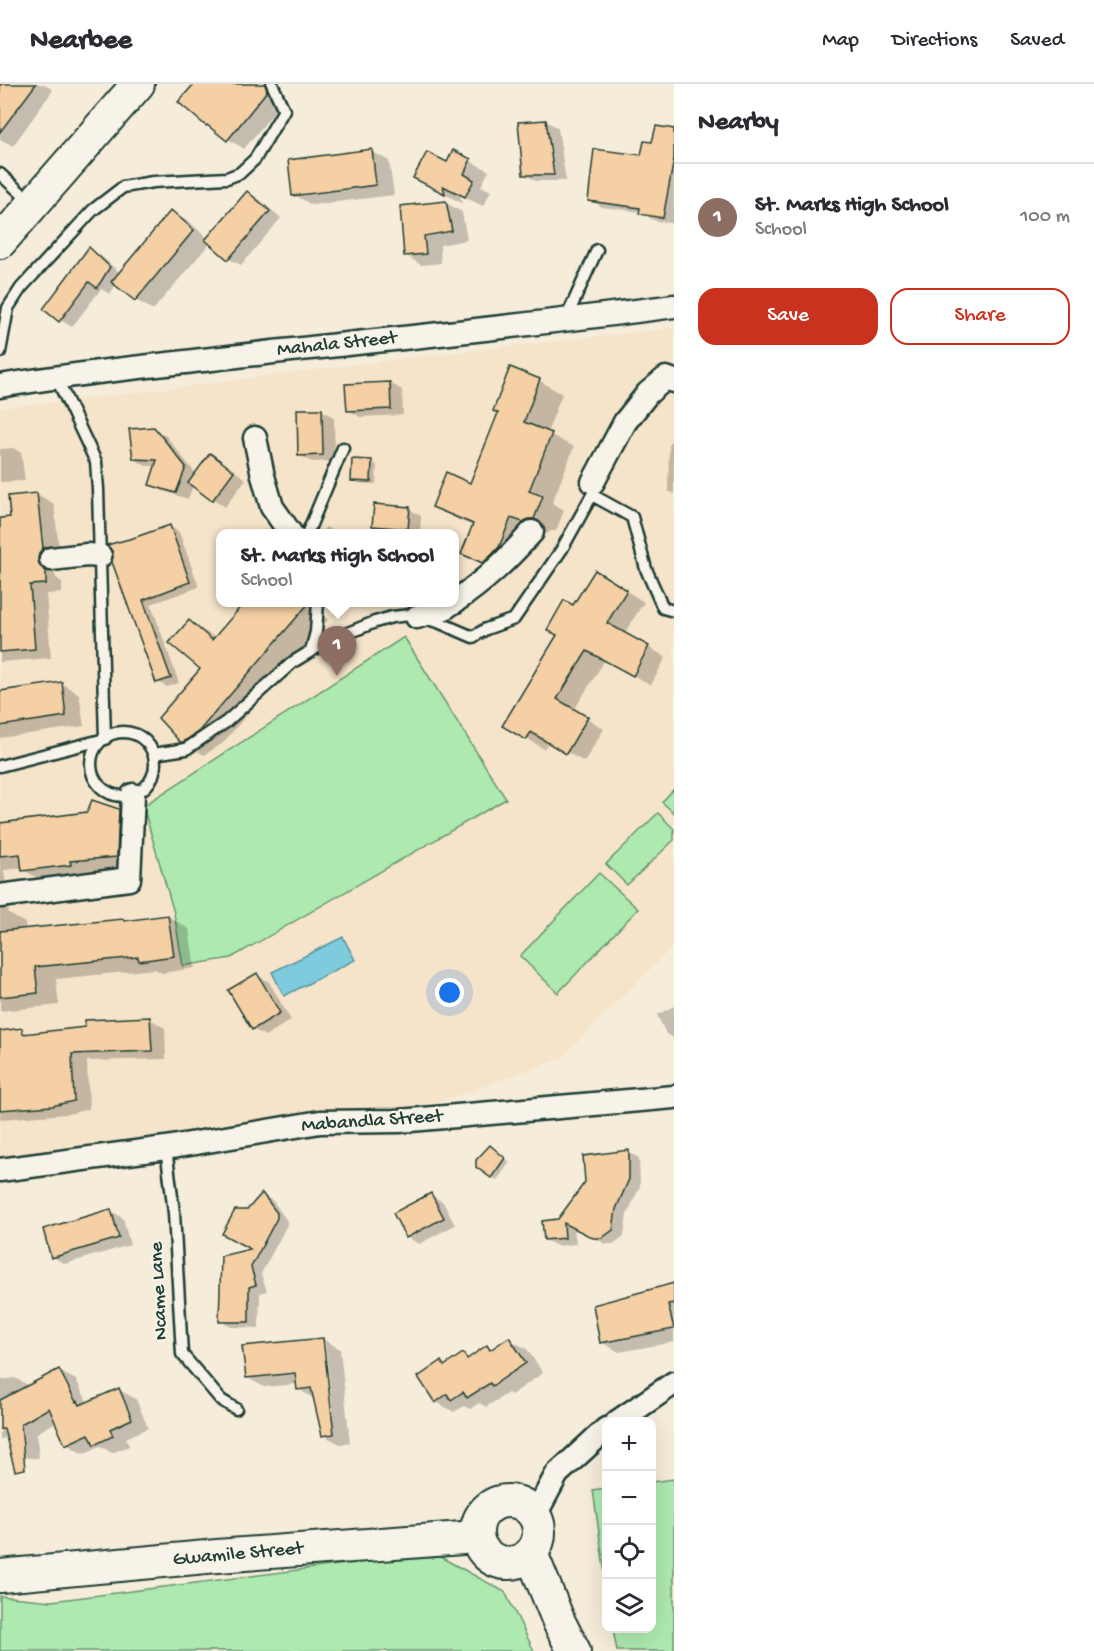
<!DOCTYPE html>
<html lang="en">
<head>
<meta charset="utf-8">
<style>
  body { margin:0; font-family:"Gochi Hand",sans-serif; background:#f7f7f7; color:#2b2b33 }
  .controls { position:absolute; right:18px; bottom:18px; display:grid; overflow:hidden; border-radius:12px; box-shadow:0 6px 24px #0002 }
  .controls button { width:54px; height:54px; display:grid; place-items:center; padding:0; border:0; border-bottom:2px solid #e1e1e2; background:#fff; color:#2b2b33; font:30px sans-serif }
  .you { position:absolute; left:450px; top:909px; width:21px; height:21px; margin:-15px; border:4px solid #fff; border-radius:50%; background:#1a73e8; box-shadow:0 0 0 9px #1a73e833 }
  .badge { display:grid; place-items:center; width:39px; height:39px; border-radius:50%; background:#c8321e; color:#fff; font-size:20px; font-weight:700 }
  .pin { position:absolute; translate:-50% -50px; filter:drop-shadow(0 2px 3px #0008) }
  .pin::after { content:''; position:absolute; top:32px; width:21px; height:18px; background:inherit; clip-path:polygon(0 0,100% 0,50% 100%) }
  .popup { position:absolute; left:216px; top:445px; width:243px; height:78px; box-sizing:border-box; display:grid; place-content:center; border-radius:12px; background:#fff; filter:drop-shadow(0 2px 4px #0005); font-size:20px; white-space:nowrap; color:#7c7c81 }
  .popup b { font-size:22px; color:#2b2b33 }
  .popup::after { content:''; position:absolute; left:50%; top:100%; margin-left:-12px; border:12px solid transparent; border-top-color:#fff }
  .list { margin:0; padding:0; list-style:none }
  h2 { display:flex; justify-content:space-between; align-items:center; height:78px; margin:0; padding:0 24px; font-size:26px }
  h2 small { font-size:20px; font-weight:400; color:#7c7c81 }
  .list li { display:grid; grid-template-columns:39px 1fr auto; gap:18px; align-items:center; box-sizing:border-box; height:108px; padding:0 24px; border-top:2px solid #e1e1e2 }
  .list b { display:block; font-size:22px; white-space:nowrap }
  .list p { margin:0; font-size:20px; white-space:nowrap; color:#7c7c81 }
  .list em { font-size:20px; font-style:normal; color:#7c7c81 }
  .actions { display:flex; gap:12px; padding:18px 24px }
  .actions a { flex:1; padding:14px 0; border:2px solid #c8321e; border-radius:18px; text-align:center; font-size:21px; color:#c8321e }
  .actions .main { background:#c8321e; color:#fff }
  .icon { flex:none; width:33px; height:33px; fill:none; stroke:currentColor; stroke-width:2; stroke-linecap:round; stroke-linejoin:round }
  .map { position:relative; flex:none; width:674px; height:1567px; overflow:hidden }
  header { display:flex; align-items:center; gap:36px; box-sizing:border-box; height:84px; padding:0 30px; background:#fff; border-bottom:2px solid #e1e1e2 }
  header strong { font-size:28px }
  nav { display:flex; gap:33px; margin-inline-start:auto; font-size:21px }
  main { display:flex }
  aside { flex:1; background:#fff }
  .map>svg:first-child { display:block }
  .built { fill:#f5e4ca; fill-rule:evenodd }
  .green { fill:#aeeab0; stroke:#669472; stroke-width:1.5 }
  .water { fill:#7fcbde; stroke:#59929a; stroke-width:1.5 }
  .shadow { fill:#0003; fill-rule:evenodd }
  .building { fill:#f4d0a4; stroke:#1f3d34; stroke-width:1.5 }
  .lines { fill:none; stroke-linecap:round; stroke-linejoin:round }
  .lane-casing { stroke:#1f3d34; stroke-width:15 }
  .street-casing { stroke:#1f3d34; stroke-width:27 }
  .secondary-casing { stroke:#1f3d34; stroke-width:36 }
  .lane { stroke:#f7f3e8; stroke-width:10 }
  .street { stroke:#f7f3e8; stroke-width:22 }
  .secondary { stroke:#f7f3e8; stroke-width:32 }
  .labels { text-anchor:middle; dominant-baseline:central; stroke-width:4.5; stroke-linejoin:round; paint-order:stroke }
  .street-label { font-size:20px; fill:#1f3d34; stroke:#f7f3e8 }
</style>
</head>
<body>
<header>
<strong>Nearbee</strong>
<nav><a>Map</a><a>Directions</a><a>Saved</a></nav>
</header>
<main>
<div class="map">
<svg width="674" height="1567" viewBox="0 0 674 1567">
  <rect width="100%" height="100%" fill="#f6ecda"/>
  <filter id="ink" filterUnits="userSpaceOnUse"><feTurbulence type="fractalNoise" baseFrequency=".0167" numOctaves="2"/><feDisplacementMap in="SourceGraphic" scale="12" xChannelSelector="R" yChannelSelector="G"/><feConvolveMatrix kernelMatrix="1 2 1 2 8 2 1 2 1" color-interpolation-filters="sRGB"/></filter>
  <g filter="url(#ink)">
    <path class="built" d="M 674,244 L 674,861 L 560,975 L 436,1019 L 0,1075 L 0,324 L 134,309 L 430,271 ZM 220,450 L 454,450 L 454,518 L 220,518 Z"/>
    <g class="green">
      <polygon points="404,553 506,715 231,874 183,882 174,829 143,722"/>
      <polygon points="674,705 674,729 662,718"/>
      <polygon points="658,729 674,745 674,756 627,801 606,780"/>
      <polygon points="599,789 638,825 558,909 520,872"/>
      <polygon points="674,1395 674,1567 617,1567 613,1545 652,1544 652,1398"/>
      <polygon points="606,1404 606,1498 593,1406"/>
      <polygon points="433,1469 505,1508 534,1567 0,1567 0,1512 52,1517"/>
    </g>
    <polygon class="water" points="343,853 355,876 284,912 272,888"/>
    <g class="shadow">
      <polygon points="0,0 44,0 53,6 13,62 0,55"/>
      <polygon points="196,0 267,0 281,13 283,17 244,65 207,41"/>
      <polygon points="546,37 558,44 566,97 536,97 524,90"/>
      <polygon points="657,43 674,47 674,140 653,136 641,128 602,123 590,116 642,72 653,60"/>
      <polygon points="371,67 389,77 394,111 312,121 294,111"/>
      <polygon points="453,68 489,87 481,102 491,107 483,122 460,111 462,119 433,104"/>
      <polygon points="247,108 259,115 281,134 241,181 229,175 210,159 153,226 136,216 116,200 110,210 101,205 72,243 60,236 89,165 101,172 120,189 171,128 189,138 208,154"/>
      <polygon points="446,119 462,128 467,156 440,161 441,179 421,181 405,171"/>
      <polygon points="511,285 540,297 562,310 547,349 574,363 552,419 564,426 556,447 551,447 546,450 533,445 485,482 462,469 473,442 456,435 434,422 470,401 499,329"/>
      <polygon points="390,299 402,306 403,331 360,333 348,326"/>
      <polygon points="322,326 334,333 335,377 312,378 299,371"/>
      <polygon points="154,345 166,352 196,390 211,371 246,395 225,423 193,401 188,415 163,407 151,400 157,382 146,382 134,375"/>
      <polygon points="669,358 674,358 674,410 668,407"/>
      <polygon points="13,364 21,369 25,397 0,398 0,365"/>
      <polygon points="372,378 377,381 376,400 358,399 353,396"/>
      <polygon points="37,410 54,420 60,474 55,479 54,486 56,494 62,498 62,509 46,510 51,574 0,578 0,436 11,435 9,413"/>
      <polygon points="409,425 421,432 420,450 385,448 373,441"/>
      <polygon points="170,443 179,448 199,503 151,520 179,599 167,603 158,598 114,478"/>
      <polygon points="326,443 337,450 320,450"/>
      <polygon points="612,498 644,518 624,550 666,573 651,601 605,576 574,626 604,645 584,678 549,657 544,665 505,641 574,523"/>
      <polygon points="246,518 307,518 328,536 222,660 204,671 181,657 202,585 189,538 216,554"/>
      <polygon points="61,599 79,610 84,642 0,654 0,608"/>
      <polygon points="118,726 140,739 138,785 45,798 23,786 23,784 4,786 9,830 25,839 26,846 126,838 168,832 189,845 195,884 162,889 155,885 56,895 59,921 0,927 0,741"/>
      <polygon points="257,891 269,898 291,936 265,952 253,945"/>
      <polygon points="674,922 674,954 666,950 657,931"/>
      <polygon points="150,935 165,944 166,975 87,977 89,1025 68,1030 0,1035 0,949 22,946 30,951"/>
      <polygon points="496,1066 510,1078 497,1096 492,1093"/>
      <polygon points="628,1068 639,1074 640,1102 627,1131 624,1152 613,1160 606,1160 574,1144 576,1160 557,1162 545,1156 587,1098"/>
      <polygon points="263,1111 273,1117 287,1137 287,1141 261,1190 267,1207 260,1209 259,1244 232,1243 221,1237 254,1166 248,1128"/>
      <polygon points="431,1111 443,1118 455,1141 419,1160 407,1153"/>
      <polygon points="111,1127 123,1134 130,1161 65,1180 53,1173"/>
      <polygon points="674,1201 674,1258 619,1268 601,1258 595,1222"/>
      <path d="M 323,1255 L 340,1265 L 350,1359 L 340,1360 L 323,1351 L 315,1315 L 298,1305 L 298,1300 L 264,1303 L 248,1294 ZM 322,1258 L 325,1258 L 333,1328 L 331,1328 Z"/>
      <polygon points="509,1255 527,1265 543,1289 511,1311 508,1309 486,1323 479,1319 470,1325 464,1322 454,1328 436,1318 441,1279 446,1282 463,1271 469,1275 487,1263 492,1266"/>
      <polygon points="59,1287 76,1296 88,1319 119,1306 136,1315 148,1344 126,1354 129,1362 112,1369 100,1362 83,1370 66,1360 56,1338 37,1349 39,1374 28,1374 11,1364 8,1354 0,1355 0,1296 15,1294 30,1302"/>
    </g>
    <g class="building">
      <polygon points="0,0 36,0 0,48"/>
      <polygon points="194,0 265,0 267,7 227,57 207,41 206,42 178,18"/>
      <polygon points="546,36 554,91 523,91 518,38"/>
      <polygon points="656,42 674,45 674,75 663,134 639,130 640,124 588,117 594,65 641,71 644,57 652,58"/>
      <polygon points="372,65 376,101 292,112 288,76"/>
      <polygon points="453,66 471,75 464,90 474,96 465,113 443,102 445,110 413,94 427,68 447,78"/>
      <polygon points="247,107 270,127 228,176 205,156"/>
      <polygon points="446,117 452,147 424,152 426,170 404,172 400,122"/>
      <polygon points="171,126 194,146 135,217 111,198"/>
      <polygon points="89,163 110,183 97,204 89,198 59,238 43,225"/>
      <polygon points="510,283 540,295 524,338 552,349 529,407 543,412 534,435 528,435 523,438 511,434 499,463 483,479 461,470 473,440 432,423 446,388 470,399 498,329 493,327"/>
      <polygon points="390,298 391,325 347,327 345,300"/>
      <polygon points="297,325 322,325 323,371 298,372"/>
      <polygon points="154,343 186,383 176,409 149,401 157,376 133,375 129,345"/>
      <polygon points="210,369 234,387 212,417 188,399"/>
      <polygon points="352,375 372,376 371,398 351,397"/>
      <polygon points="37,409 43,464 39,469 38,476 40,482 46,487 46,500 30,501 35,565 0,568 0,434 10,433 8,412"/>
      <polygon points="374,420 410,423 408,445 372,442"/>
      <polygon points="170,441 190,498 143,516 171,594 156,599 112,478 113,472 112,467 107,461 133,454"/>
      <polygon points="595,486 627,506 607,539 649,562 633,592 587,567 557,615 588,633 566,670 531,648 526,656 502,642 557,551 547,546 564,516 573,521"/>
      <polygon points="244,519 309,519 199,647 183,658 180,658 158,634 200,585 169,559 189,536 212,556"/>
      <polygon points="62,598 66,632 0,642 0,607"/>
      <polygon points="92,716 119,725 117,773 70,777 71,781 22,787 20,770 0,772 0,739 87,728"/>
      <polygon points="168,831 174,872 139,877 138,873 35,883 38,909 0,913 0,847 123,835 124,837"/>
      <polygon points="257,889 280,929 252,946 228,906"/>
      <polygon points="150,933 152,967 72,970 74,1017 52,1022 0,1026 0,947 22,944 23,950 85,943 85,936"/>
      <polygon points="490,1061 505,1074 491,1094 476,1083 476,1076"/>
      <polygon points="629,1066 629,1095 616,1125 613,1146 602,1154 593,1154 564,1139 565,1154 544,1156 542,1137 558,1135 585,1098 583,1072"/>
      <polygon points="262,1109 277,1129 277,1134 251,1183 256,1201 249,1203 249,1238 219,1238 221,1172 250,1165 222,1150 235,1126 247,1126"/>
      <polygon points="431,1109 444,1134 406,1154 393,1129"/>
      <polygon points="111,1125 119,1154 51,1174 43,1145"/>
      <polygon points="674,1199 674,1219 668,1220 674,1245 600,1259 593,1221"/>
      <polygon points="509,1253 526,1279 492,1302 490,1299 467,1314 463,1308 451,1316 447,1310 435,1319 418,1293 441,1277 444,1282 463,1269 467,1275 487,1261 490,1266"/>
      <polygon points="323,1254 334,1350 322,1352 311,1304 297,1306 295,1289 246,1294 242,1262"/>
      <polygon points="59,1285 76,1318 78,1317 80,1321 119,1304 132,1335 110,1345 113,1352 94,1361 89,1350 65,1361 49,1324 21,1340 25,1385 15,1387 4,1345 0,1345 0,1316"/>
    </g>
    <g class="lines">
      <defs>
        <g id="lane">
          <polyline points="0,90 31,118"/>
          <polyline points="565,237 597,166"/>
          <polyline points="0,268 8,224 21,204 93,126 123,103 153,98 227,94 240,89 255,75 284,26 272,0"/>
          <polyline points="307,450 343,364"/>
          <polyline points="311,567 316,548 318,518"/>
          <circle cx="123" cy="680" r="32"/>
          <polyline points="154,670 186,665 226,638 293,578 326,558 375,538 392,533 410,531 438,538 473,553 486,545 514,535 562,465 592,411 632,433 646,485 663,524 674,527"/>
          <polyline points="0,682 105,655 98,405 96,378 56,293"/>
          <polyline points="166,1064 174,1129 182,1270 221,1316 236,1325"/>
        </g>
        <g id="street">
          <path d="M 0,302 C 70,290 141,283 212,275 C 366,257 521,243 674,222"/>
          <polyline points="255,354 263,392 272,423 291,450"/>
          <polyline points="593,398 625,338 648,309 666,294 674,297"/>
          <polyline points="51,475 87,471 100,472"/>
          <path d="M 454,518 C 485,497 507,476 532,448"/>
          <polyline points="417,533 445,524 453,518"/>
          <polyline points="0,812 129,795 133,711"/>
          <polyline points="0,1086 166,1064 320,1038 399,1037 674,1013"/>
          <polyline points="617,1338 674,1299"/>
          <polyline points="535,1431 557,1390 606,1345"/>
        </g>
        <g id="secondary">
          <polyline points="0,158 138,0"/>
          <circle cx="508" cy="1448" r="31"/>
          <polyline points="531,1469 559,1538 574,1567"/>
          <polyline points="0,1492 217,1472 463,1454 476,1450"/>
        </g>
      </defs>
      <use href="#lane" class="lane-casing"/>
      <use href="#street" class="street-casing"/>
      <use href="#secondary" class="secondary-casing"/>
      <use href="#lane" class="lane"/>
      <use href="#street" class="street"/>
      <use href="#secondary" class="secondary"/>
    </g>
  </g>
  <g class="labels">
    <g class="street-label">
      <text transform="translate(337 261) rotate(-6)">Mahala Street</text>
      <text transform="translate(372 1038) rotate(-4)">Mabandla Street</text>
      <text transform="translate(160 1207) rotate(-93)">Ncame Lane</text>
      <text transform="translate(238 1471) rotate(-5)">Gwamile Street</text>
    </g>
  </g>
</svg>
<div class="controls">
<button>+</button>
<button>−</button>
<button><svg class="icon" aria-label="locate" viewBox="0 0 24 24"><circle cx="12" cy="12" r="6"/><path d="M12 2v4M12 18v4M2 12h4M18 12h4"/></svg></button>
<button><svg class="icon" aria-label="layers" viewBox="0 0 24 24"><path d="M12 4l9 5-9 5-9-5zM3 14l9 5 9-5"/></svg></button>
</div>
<div class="you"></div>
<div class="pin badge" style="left:337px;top:592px;background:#8d6e63">1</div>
<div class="popup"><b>St. Marks High School</b>School</div>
</div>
<aside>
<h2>Nearby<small></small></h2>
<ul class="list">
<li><span class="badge" style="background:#8d6e63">1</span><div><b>St. Marks High School</b><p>School</p></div><em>100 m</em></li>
</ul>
<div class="actions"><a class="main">Save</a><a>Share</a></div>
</aside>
</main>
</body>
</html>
